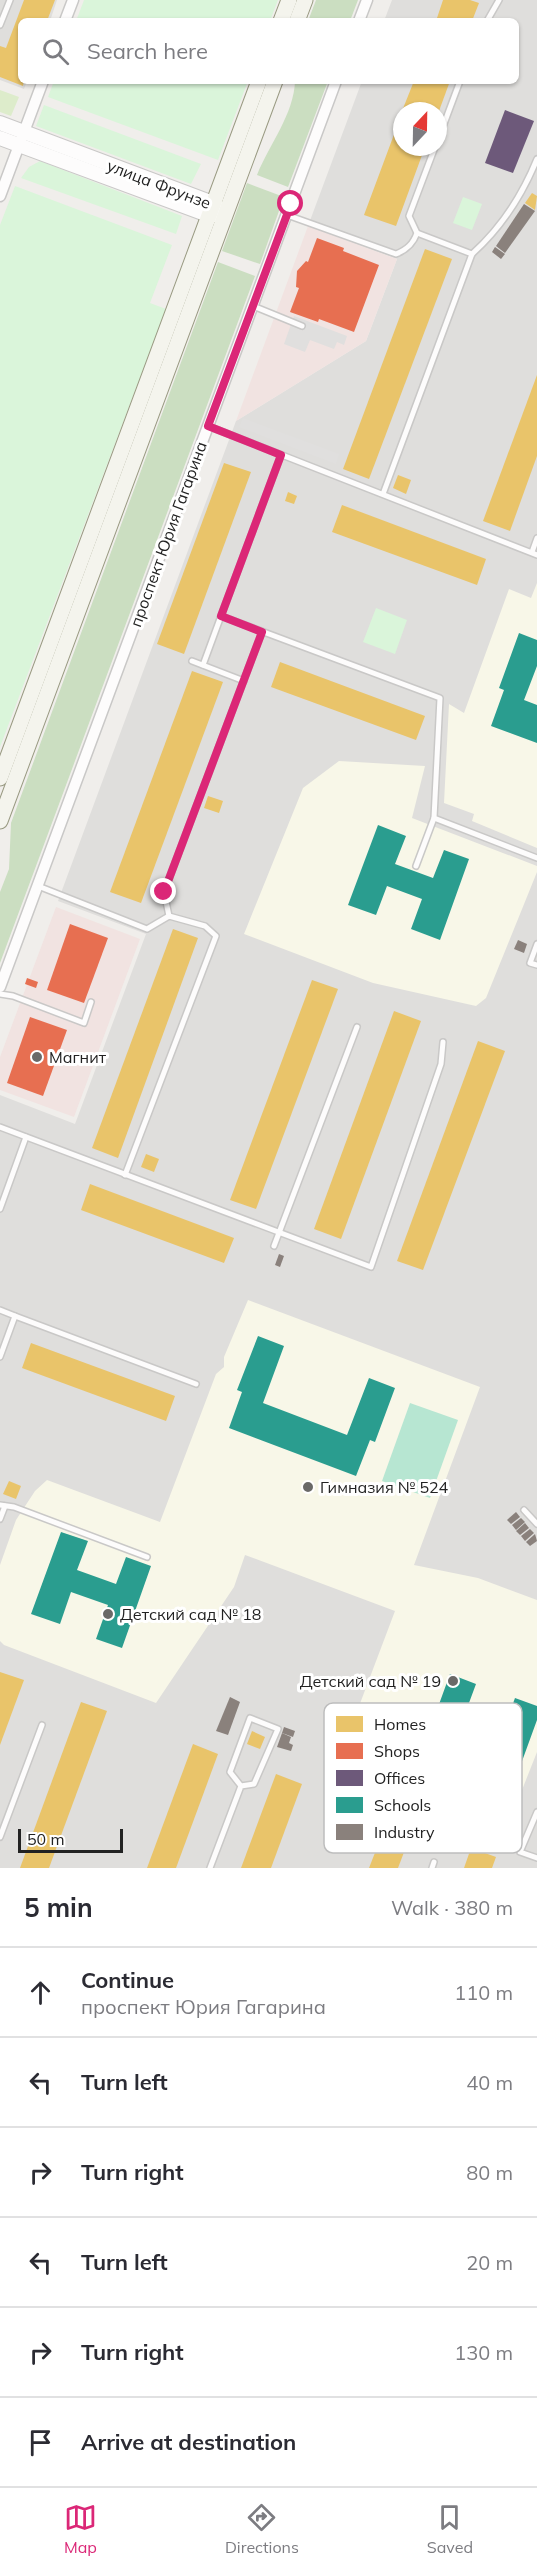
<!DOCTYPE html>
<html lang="en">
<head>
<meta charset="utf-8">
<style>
  body { margin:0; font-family:Mulish,sans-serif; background:#f7f7f7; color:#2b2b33 }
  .compass { position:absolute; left:393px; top:102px; width:54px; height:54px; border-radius:50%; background:#fff; box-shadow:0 2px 4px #0004; rotate:22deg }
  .scale { position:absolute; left:18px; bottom:15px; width:105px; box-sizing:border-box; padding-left:6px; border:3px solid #222; border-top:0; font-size:16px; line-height:21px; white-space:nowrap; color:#222; -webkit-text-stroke:4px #fff; paint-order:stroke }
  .stop { position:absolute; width:18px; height:18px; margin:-14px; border:4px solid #db2777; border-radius:50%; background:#fff }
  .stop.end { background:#db2777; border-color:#fff; box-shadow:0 2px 6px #0008 }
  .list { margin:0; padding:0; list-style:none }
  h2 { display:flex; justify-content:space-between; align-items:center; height:78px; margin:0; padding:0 24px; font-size:26px }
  h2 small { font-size:20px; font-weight:400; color:#7c7c81 }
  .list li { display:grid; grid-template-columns:39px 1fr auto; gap:18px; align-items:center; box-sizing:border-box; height:90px; padding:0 24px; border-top:2px solid #e1e1e2 }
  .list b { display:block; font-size:22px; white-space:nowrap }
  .list p { margin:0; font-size:20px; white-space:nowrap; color:#7c7c81 }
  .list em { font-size:20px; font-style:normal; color:#7c7c81 }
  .icon { flex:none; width:33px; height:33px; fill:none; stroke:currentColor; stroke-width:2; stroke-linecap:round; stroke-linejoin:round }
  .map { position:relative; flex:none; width:537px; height:1868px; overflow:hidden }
  .search { position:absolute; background:#fff; box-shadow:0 2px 4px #0004; left:18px; right:18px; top:18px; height:66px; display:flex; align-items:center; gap:15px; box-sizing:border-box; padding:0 21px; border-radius:9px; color:#7c7c81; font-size:22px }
  .sheet { height:618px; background:#fff }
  nav { display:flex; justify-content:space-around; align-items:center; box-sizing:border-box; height:84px; border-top:2px solid #e1e1e2; background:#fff; font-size:16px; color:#7c7c81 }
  nav a { display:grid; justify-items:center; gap:3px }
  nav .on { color:#db2777 }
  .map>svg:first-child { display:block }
  .residential { fill:#dfdedc; fill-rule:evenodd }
  .commercial { fill:#f1e3e1 }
  .education { fill:#f8f7e8 }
  .grass { fill:#ddeccb }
  .forest { fill:#cbdec1 }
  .park { fill:#daf5da }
  .pitch { fill:#b7e6d2 }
  .parking { fill:#e0dfde }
  .homes { fill:#e9c46a }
  .shops { fill:#e76f51 }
  .offices { fill:#6d597a }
  .schools { fill:#2a9d8f }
  .industry { fill:#8a817c }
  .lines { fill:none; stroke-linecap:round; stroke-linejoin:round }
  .service-casing { stroke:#c9c8c7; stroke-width:8 }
  .minor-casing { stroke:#c9c8c7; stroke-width:13 }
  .tertiary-casing { stroke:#c9c8c7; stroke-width:16 }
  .secondary-casing { stroke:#999a82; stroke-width:17 }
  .service { stroke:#fdfcfc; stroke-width:5 }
  .minor { stroke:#fdfcfc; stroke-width:10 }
  .tertiary { stroke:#fdfcfc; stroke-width:14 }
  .secondary { stroke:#f4f4ed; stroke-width:15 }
  .route { stroke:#db2777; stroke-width:8 }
  .poi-dot { fill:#6a6968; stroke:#fff; stroke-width:2 }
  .labels { text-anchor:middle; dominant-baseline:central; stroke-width:6; stroke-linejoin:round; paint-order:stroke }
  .street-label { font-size:16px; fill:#222; stroke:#fff }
  .poi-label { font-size:16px; fill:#222; stroke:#fff; text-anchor:start }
  .key { fill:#fff; stroke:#bdbdbd; stroke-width:1.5 }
  .key-label { font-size:16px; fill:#222 }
</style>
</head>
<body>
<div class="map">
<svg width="537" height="1868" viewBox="0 0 537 1868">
  <rect width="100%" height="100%" fill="#f0eeeb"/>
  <g class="residential">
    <polygon points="0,0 57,0 50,21 21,21 21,81 27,81 24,89 0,80"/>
    <path d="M 392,0 L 537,0 L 537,1868 L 0,1868 L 0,1095 L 75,1124 L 146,934 L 58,901 L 236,421 L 366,341 L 397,259 L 308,226 L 362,81 L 516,81 L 516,21 L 384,21 ZM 402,111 L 438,111 L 438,147 L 402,147 Z"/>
  </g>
  <g class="commercial">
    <polygon points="308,226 397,259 366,341 236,421"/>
    <polygon points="56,907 140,939 74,1117 0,1090 0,1057"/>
  </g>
  <g class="education">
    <polygon points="537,583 537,848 472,821 474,814 444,803 449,704 464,713 509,589 531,598"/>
    <polygon points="339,761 425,766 412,818 537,866 537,872 486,998 476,1006 373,983 244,934 303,788"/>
    <polygon points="248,1300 480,1387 414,1565 478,1578 537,1600 537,1752 505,1833 336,1767 395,1611 245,1555 234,1587 156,1703 4,1645 0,1641 0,1565 16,1520 35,1491 47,1480 160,1522 216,1374 224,1367 224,1357"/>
  </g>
  <polygon class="grass" points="0,90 19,97 11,116 0,112"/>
  <g class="forest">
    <polygon points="316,0 358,0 350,21 308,21"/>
    <path d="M 295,81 L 328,81 L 288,187 L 257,175 C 269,145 294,114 295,81 Z"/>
    <polygon points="247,183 284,197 260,264 222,251"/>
    <polygon points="218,262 255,276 0,963 0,892 9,869 11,823"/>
  </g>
  <g class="park">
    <polygon points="84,0 278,0 270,21 76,21"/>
    <polygon points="54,81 248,81 218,160 48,97"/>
    <polygon points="44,105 201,164 191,184 36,126"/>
    <polygon points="40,161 182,216 176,234 21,178 29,167"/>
    <polygon points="15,186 172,245 150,303 166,309 0,747 0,225"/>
    <polygon points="463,197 482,204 472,230 453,223"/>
    <polygon points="376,608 407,620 395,654 363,642"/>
  </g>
  <polygon class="pitch" points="410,1403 458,1420 430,1498 382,1481"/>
  <g class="parking">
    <polygon points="294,316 347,336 344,345 337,342 334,349 310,340 305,352 284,344"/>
    <polygon points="243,418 339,454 336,464 239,427"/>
  </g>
  <g class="homes">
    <polygon points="24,0 55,0 47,21 21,21 21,81 24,81 23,86 0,77 0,46 6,48"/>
    <polygon points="443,0 470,0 479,3 472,21 436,21"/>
    <polygon points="414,81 450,81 439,111 402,111"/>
    <polygon points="402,113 402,147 425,147 396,226 364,215"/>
    <polygon points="532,193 537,196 535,210 525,203"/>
    <polygon points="425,249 452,259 369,479 343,469"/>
    <polygon points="537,375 537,456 510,531 483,521"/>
    <polygon points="224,463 251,472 184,654 157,644"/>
    <polygon points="398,475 411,480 406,494 393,488"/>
    <polygon points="288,492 297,496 294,504 285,501"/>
    <polygon points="342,505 486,559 477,585 332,532"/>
    <polygon points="280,662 425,716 416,740 271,687"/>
    <polygon points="192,671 223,682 141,903 110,892"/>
    <polygon points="208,796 223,801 219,813 204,808"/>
    <polygon points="173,929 198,938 118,1158 92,1148"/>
    <polygon points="312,980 338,989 256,1209 230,1200"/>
    <polygon points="394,1011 421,1021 341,1239 314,1229"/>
    <polygon points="478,1041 505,1051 423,1270 397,1261"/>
    <polygon points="146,1154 159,1159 154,1172 141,1167"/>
    <polygon points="90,1184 234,1238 224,1263 81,1210"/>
    <polygon points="31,1343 175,1396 166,1421 22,1368"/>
    <polygon points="9,1481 21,1486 16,1499 3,1494"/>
    <polygon points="0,1672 24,1680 0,1745"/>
    <polygon points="81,1702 107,1711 49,1868 20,1868"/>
    <polygon points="252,1731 265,1737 260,1749 247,1744"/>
    <polygon points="193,1744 218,1754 200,1803 176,1868 147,1868"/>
    <polygon points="276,1774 302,1784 271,1868 241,1868"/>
    <polygon points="389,1817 414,1826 398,1868 369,1868"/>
    <polygon points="471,1848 496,1857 492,1868 464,1868"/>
  </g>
  <g class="shops">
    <polygon points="317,238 344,248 343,251 379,265 354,332 319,319 318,322 290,312 299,288 296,287 297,271 306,261 308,262"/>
    <polygon points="70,924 108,938 84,1003 47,990"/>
    <polygon points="27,978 38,982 36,988 25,984"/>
    <polygon points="30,1017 67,1030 43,1096 7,1083"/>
  </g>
  <polygon class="offices" points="505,110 534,121 513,173 485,163"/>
  <g class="schools">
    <polygon points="519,633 537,640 537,666 524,700 537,705 537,743 491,726 504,690 499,688"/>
    <polygon points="378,825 406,836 395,864 433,878 444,850 469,859 440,940 411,929 422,899 387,886 376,915 348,905"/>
    <polygon points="258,1336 284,1346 263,1403 347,1435 369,1378 395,1388 375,1442 370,1440 356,1476 229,1428 242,1392 237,1390"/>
    <polygon points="61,1532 88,1541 77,1570 116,1584 126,1557 151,1566 122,1648 96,1639 108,1605 71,1592 60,1624 31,1614"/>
    <polygon points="450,1674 476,1684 466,1711 505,1725 515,1698 537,1706 537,1720 513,1786 486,1776 495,1751 458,1737 449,1761 422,1751"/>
  </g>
  <g class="industry">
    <polygon points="524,204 535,211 505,253 496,246"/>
    <polygon points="495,247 505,254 501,259 492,252"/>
    <polygon points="518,940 527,944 524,953 514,949"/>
    <polygon points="279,1254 284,1256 280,1267 275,1265"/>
    <polygon points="516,1512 520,1517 511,1524 507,1520"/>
    <polygon points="521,1518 525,1522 516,1530 512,1525"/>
    <polygon points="525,1523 529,1528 520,1535 516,1531"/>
    <polygon points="530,1529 534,1533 525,1541 521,1536"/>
    <polygon points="535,1534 537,1541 530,1546 526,1542"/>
    <polygon points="230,1697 240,1702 228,1735 216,1731"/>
    <polygon points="284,1727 295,1731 293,1737 282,1733"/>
    <polygon points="282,1733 291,1737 289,1743 293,1745 291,1751 277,1747"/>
  </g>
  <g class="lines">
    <defs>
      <g id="service">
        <polyline points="487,21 499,0"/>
        <polyline points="0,25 10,0"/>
        <polyline points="438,140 460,81"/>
        <polyline points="435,147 409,216 417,233 472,254"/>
        <path d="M 287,215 L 396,254 C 407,250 413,244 417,233"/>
        <polyline points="253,306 302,326"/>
        <polyline points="208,426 537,555"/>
        <polyline points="281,455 221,616 440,698 434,818 537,858"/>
        <path d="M 383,494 L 472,254 C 502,227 522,196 537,159"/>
        <polyline points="532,552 537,538"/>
        <polyline points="192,661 244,681"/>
        <polyline points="203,665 221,616"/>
        <polyline points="416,866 434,818"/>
        <polyline points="38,886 147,929 169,916 205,926 216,936 125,1175"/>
        <polyline points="169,916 164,892 262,632"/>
        <polyline points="537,944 530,963 537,965"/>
        <polyline points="0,994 13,996 84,1023 91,1002"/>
        <polyline points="0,1127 371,1267 441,1064 443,1042"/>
        <polyline points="0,1209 26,1137"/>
        <polyline points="274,1246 357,1027"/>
        <polyline points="0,1310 15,1316"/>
        <polyline points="0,1357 15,1316 196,1384"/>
        <polyline points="0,1505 14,1507 147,1557"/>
        <polyline points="524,1510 537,1524"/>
        <polyline points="0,1519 5,1506"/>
        <polyline points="537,1812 520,1852 537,1858"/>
        <polyline points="0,1837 42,1725"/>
        <polyline points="210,1868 241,1786 230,1772 250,1718 278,1729 254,1784 241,1786"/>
        <polyline points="432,1868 434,1862"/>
      </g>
      <g id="minor">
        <polyline points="65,21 73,0"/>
        <polyline points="359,21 367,0"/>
        <polyline points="0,196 43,81"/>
        <polyline points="0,987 336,81"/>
      </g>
      <g id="tertiary">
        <polyline points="0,123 213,203 222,211"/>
        <polyline points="0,138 208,215 220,215"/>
      </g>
      <g id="secondary">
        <polyline points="281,21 289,0"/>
        <polyline points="297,21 305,0"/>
        <polyline points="0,778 259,81"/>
        <polyline points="0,821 275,81"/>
      </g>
    </defs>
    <use href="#service" class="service-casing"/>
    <use href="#minor" class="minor-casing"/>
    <use href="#tertiary" class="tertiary-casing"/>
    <use href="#secondary" class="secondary-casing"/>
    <use href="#service" class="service"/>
    <use href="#minor" class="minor"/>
    <use href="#tertiary" class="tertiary"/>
    <use href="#secondary" class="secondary"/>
  </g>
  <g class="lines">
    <polyline class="route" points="164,892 262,632 221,616 281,455 208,426 291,204"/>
  </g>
  <g class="poi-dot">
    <circle cx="37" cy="1057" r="6"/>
    <circle cx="308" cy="1487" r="6"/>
    <circle cx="108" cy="1614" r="6"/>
    <circle cx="453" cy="1681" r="6"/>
  </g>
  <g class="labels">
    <g class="street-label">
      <text transform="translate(159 184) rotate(21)">улица Фрунзе</text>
      <text transform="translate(168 534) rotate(-70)">проспект Юрия Гагарина</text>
    </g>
    <g class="poi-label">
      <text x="49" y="1057">Магнит</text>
      <text x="320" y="1487">Гимназия № 524</text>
      <text x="120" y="1614">Детский сад № 18</text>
      <text x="441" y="1681" text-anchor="end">Детский сад № 19</text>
    </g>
  </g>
  <rect x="324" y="1703" width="198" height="150" rx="9" class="key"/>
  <rect x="336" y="1716" width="27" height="16" fill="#e9c46a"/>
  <rect x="336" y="1743" width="27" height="16" fill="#e76f51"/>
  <rect x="336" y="1770" width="27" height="16" fill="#6d597a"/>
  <rect x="336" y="1797" width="27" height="16" fill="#2a9d8f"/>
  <rect x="336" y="1824" width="27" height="16" fill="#8a817c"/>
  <g class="key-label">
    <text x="374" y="1730">Homes</text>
    <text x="374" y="1757">Shops</text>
    <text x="374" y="1784">Offices</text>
    <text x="374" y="1811">Schools</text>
    <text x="374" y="1838">Industry</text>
  </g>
</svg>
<svg class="compass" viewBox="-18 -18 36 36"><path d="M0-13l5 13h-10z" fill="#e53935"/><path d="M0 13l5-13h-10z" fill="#7c7c81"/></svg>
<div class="scale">50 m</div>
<div class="stop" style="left:291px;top:204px"></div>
<div class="stop end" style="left:164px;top:892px"></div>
<div class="search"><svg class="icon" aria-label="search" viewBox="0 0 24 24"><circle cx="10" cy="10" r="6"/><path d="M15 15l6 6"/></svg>Search here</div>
</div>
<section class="sheet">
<h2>5 min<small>Walk · 380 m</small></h2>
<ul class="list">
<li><svg class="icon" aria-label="ahead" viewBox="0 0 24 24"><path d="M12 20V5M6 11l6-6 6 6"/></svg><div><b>Continue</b><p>проспект Юрия Гагарина</p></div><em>110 m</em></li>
<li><svg class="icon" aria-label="left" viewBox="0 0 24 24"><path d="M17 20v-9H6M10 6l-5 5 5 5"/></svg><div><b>Turn left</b></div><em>40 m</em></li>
<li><svg class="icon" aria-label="right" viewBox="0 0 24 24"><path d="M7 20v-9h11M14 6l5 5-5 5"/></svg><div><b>Turn right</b></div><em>80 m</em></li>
<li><svg class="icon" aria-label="left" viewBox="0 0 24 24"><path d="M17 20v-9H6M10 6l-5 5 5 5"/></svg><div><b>Turn left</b></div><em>20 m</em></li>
<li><svg class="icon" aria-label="right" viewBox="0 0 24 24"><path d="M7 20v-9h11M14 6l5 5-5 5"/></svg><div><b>Turn right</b></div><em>130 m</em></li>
<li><svg class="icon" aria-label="arrive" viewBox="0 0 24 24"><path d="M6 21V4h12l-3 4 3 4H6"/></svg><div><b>Arrive at destination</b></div></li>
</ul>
</section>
<nav>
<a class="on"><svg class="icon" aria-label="map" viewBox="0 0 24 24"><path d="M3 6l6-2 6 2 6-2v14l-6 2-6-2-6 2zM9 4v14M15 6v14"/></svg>Map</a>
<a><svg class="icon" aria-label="directions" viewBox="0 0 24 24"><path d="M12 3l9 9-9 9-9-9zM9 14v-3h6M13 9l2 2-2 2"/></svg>Directions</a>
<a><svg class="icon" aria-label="saved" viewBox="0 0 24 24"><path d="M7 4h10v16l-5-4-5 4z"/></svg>Saved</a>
</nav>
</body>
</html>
